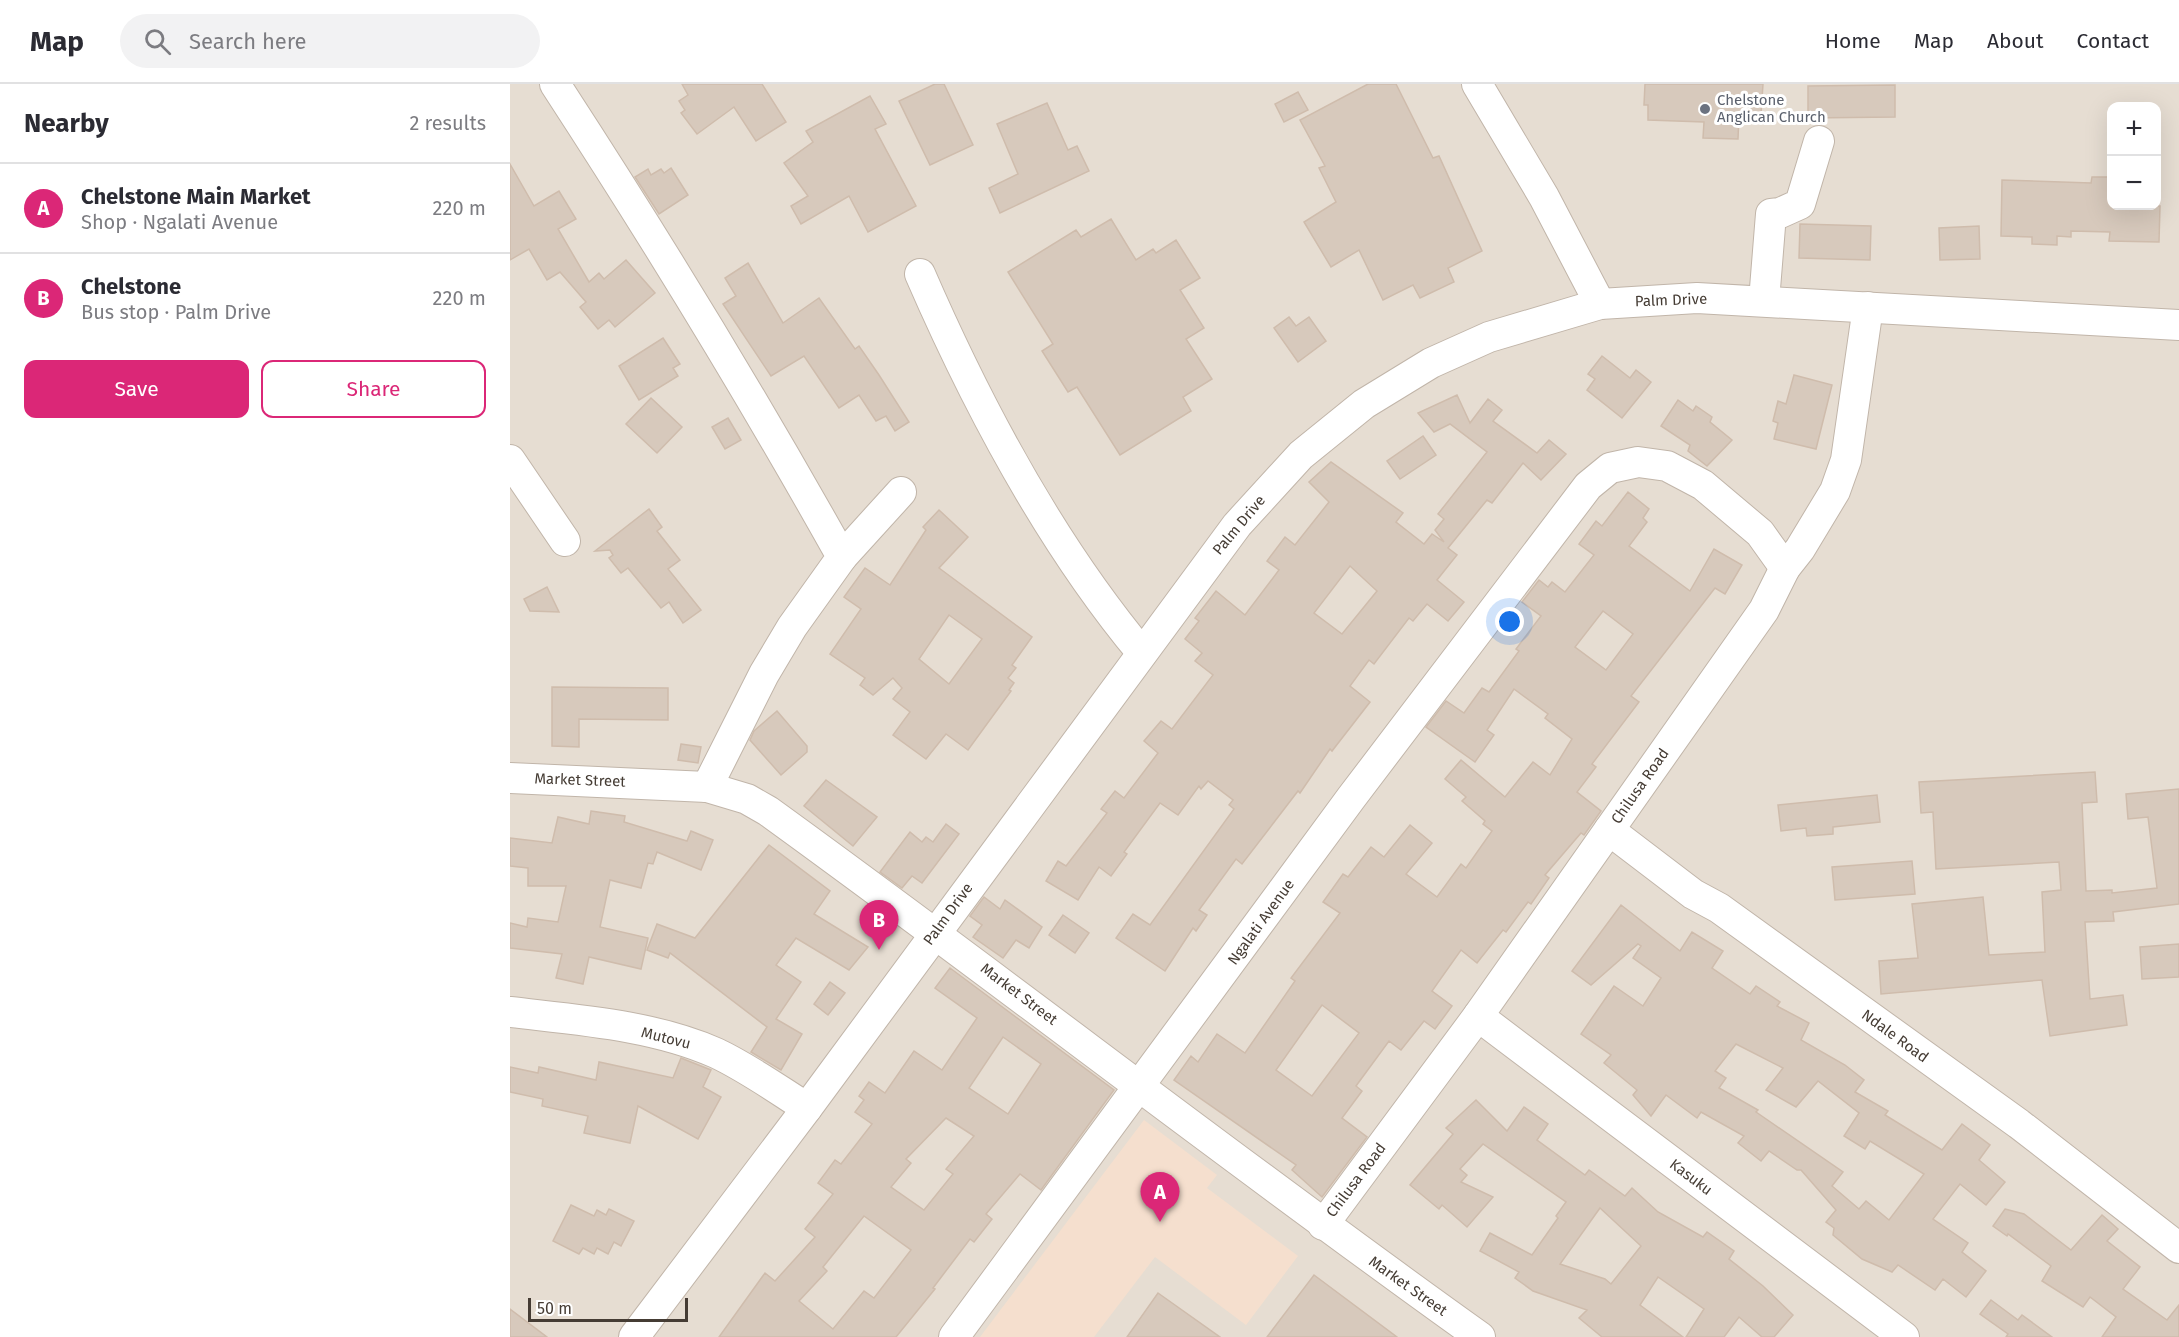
<!DOCTYPE html>
<html lang="en">
<head>
<meta charset="utf-8">
<style>
  body { margin:0; font-family:"Fira Sans",sans-serif; background:#f2f2f3; color:#2b2b33 }
  .controls { position:absolute; right:18px; top:18px; display:grid; overflow:hidden; border-radius:12px; box-shadow:0 6px 24px #0002 }
  .controls button { width:54px; height:54px; display:grid; place-items:center; padding:0; border:0; border-bottom:2px solid #e1e1e2; background:#fff; color:#2b2b33; font:30px sans-serif }
  .scale { position:absolute; left:18px; bottom:15px; width:160px; box-sizing:border-box; padding-left:6px; border:3px solid #453c34; border-top:0; font-size:16px; line-height:21px; white-space:nowrap; color:#453c34; -webkit-text-stroke:4px #fff; paint-order:stroke }
  .you { position:absolute; left:1000px; top:538px; width:21px; height:21px; margin:-15px; border:4px solid #fff; border-radius:50%; background:#1a73e8; box-shadow:0 0 0 9px #1a73e833 }
  .badge { display:grid; place-items:center; width:39px; height:39px; border-radius:50%; background:#db2777; color:#fff; font-size:20px; font-weight:700 }
  .pin { position:absolute; translate:-50% -50px; filter:drop-shadow(0 2px 3px #0008) }
  .pin::after { content:''; position:absolute; top:32px; width:21px; height:18px; background:inherit; clip-path:polygon(0 0,100% 0,50% 100%) }
  .list { margin:0; padding:0; list-style:none }
  h2 { display:flex; justify-content:space-between; align-items:center; height:78px; margin:0; padding:0 24px; font-size:26px }
  h2 small { font-size:20px; font-weight:400; color:#7c7c81 }
  .list li { display:grid; grid-template-columns:39px 1fr auto; gap:18px; align-items:center; box-sizing:border-box; height:90px; padding:0 24px; border-top:2px solid #e1e1e2 }
  .list b { display:block; font-size:22px; white-space:nowrap }
  .list p { margin:0; font-size:20px; white-space:nowrap; color:#7c7c81 }
  .list em { font-size:20px; font-style:normal; color:#7c7c81 }
  .actions { display:flex; gap:12px; padding:18px 24px }
  .actions a { flex:1; padding:14px 0; border:2px solid #db2777; border-radius:12px; text-align:center; font-size:21px; color:#db2777 }
  .actions .main { background:#db2777; color:#fff }
  .icon { flex:none; width:33px; height:33px; fill:none; stroke:currentColor; stroke-width:2; stroke-linecap:round; stroke-linejoin:round }
  .map { position:relative; flex:none; width:1669px; height:1253px; overflow:hidden }
  header { display:flex; align-items:center; gap:36px; box-sizing:border-box; height:84px; padding:0 30px; background:#fff; border-bottom:2px solid #e1e1e2 }
  header strong { font-size:28px }
  nav { display:flex; gap:33px; margin-inline-start:auto; font-size:21px }
  .search { width:420px; height:54px; background:#f2f2f3; display:flex; align-items:center; gap:15px; box-sizing:border-box; padding:0 21px; border-radius:33px; color:#7c7c81; font-size:22px }
  main { display:flex }
  aside { flex:1; background:#fff }
  .map>svg:first-child { display:block }
  .residential { fill:#e6ddd2; fill-rule:evenodd }
  .commercial { fill:#f5dfce }
  .building { fill:#d7c9bc; stroke:#cfbcac; stroke-width:1.5; fill-rule:evenodd }
  .lines { fill:none; stroke-linecap:round; stroke-linejoin:round }
  .minor-casing { stroke:#c1b5a9; stroke-width:32 }
  .minor { stroke:#fff; stroke-width:30 }
  .worship-dot { fill:#6b7280; stroke:#fff; stroke-width:2 }
  .labels { text-anchor:middle; dominant-baseline:central; stroke-width:6; stroke-linejoin:round; paint-order:stroke }
  .worship-label { font-size:15px; fill:#5b616d; stroke:#fff; text-anchor:start }
  .street-label { font-size:15px; fill:#453c34; stroke:#fff }
</style>
</head>
<body>
<header>
<strong>Map</strong>
<div class="search"><svg class="icon" aria-label="search" viewBox="0 0 24 24"><circle cx="10" cy="10" r="6"/><path d="M15 15l6 6"/></svg>Search here</div>
<nav><a>Home</a><a>Map</a><a>About</a><a>Contact</a></nav>
</header>
<main>
<aside>
<h2>Nearby<small>2 results</small></h2>
<ul class="list">
<li><span class="badge">A</span><div><b>Chelstone Main Market</b><p>Shop · Ngalati Avenue</p></div><em>220 m</em></li>
<li><span class="badge">B</span><div><b>Chelstone</b><p>Bus stop · Palm Drive</p></div><em>220 m</em></li>
</ul>
<div class="actions"><a class="main">Save</a><a>Share</a></div>
</aside>
<div class="map">
<svg width="1669" height="1253" viewBox="0 0 1669 1253">
  <rect width="100%" height="100%" fill="#f2ece4"/>
  <path class="residential" d="M 0,0 L 1669,0 L 1669,1253 L 0,1253 ZM 1602,22 L 1646,22 L 1646,122 L 1602,122 Z"/>
  <polygon class="commercial" points="634,1036 707,1091 697,1104 788,1172 736,1241 645,1173 584,1253 470,1253"/>
  <g class="building">
    <polygon points="172,0 252,0 276,38 246,57 224,23 187,50 171,29 175,26 169,17 178,11"/>
    <polygon points="425,0 434,0 463,61 420,81 389,17"/>
    <polygon points="858,0 886,0 923,74 929,72 972,167 938,184 944,198 910,214 903,201 873,216 849,166 821,183 794,138 826,118 809,84 815,82 790,36"/>
    <polygon points="1135,0 1253,0 1251,30 1229,30 1228,55 1193,54 1194,38 1138,36 1138,21 1134,21"/>
    <polygon points="1385,1 1385,33 1298,34 1298,2"/>
    <polygon points="788,8 798,26 774,38 765,20"/>
    <polygon points="360,12 376,40 365,45 406,122 358,148 339,112 291,140 281,122 298,112 274,79 303,58 296,47"/>
    <polygon points="537,19 558,66 567,62 579,87 490,129 479,104 508,90 487,40"/>
    <polygon points="0,80 24,122 49,107 66,135 48,145 79,198 89,189 94,195 116,176 145,209 105,243 99,236 88,245 70,223 76,218 50,188 37,196 19,165 0,176"/>
    <polygon points="161,84 178,111 149,130 125,93 138,85 141,91 151,85 154,89"/>
    <polygon points="1582,93 1600,93 1602,122 1650,122 1649,158 1599,157 1600,148 1561,147 1561,153 1547,152 1547,161 1522,160 1522,153 1491,152 1492,96 1581,99"/>
    <polygon points="601,135 626,176 643,165 646,169 666,156 690,194 670,206 694,244 676,255 702,295 673,313 681,327 610,371 567,303 558,308 532,267 543,260 498,188 566,146 571,153"/>
    <polygon points="1290,140 1361,142 1360,176 1289,174"/>
    <polygon points="1469,142 1470,175 1430,176 1429,144"/>
    <polygon points="238,179 273,239 309,214 345,265 349,262 369,291 399,338 385,347 376,332 366,337 349,311 329,324 294,272 261,292 213,220 226,212 215,194"/>
    <polygon points="779,233 786,242 799,233 816,257 788,278 764,244"/>
    <polygon points="153,254 170,280 163,284 168,292 129,316 109,282"/>
    <polygon points="1092,272 1120,294 1126,286 1141,298 1112,334 1077,306 1085,295 1078,290"/>
    <polygon points="1284,291 1322,301 1306,365 1264,355 1268,339 1263,337 1268,317 1276,320"/>
    <path d="M 947,311 L 960,339 L 978,315 L 992,326 L 983,337 L 1027,369 L 1039,356 L 1056,370 L 1031,396 L 1013,379 L 982,419 L 977,416 L 938,464 L 947,471 L 927,496 L 954,518 L 938,537 L 917,520 L 903,537 L 899,534 L 864,580 L 859,576 L 840,602 L 860,618 L 822,667 L 820,665 L 790,709 L 788,707 L 732,780 L 726,775 L 689,826 L 697,831 L 686,847 L 683,844 L 655,887 L 606,854 L 623,830 L 640,841 L 724,725 L 719,721 L 723,716 L 698,697 L 691,705 L 689,702 L 668,731 L 650,719 L 614,768 L 617,770 L 601,792 L 589,783 L 568,816 L 536,797 L 548,777 L 556,782 L 597,729 L 591,725 L 605,707 L 614,714 L 648,669 L 634,657 L 651,637 L 662,645 L 703,591 L 685,577 L 692,569 L 675,555 L 689,537 L 685,534 L 706,507 L 735,531 L 769,486 L 757,477 L 775,453 L 785,461 L 819,418 L 799,398 L 821,378 L 893,429 L 886,438 L 914,460 L 922,450 L 934,458 L 925,446 L 934,435 L 928,430 L 977,368 L 940,340 L 924,348 L 908,329 ZM 840,482 L 867,507 L 832,550 L 804,529 Z"/>
    <polygon points="141,314 172,343 147,369 116,340"/>
    <polygon points="1168,316 1183,327 1186,322 1202,333 1200,338 1222,356 1197,382 1178,367 1180,361 1151,342"/>
    <polygon points="218,334 231,356 215,365 202,343"/>
    <polygon points="913,352 926,371 890,395 877,377"/>
    <path d="M 1118,408 L 1139,425 L 1133,434 L 1137,438 L 1119,462 L 1180,507 L 1204,465 L 1232,481 L 1215,510 L 1205,504 L 1121,612 L 1129,618 L 1082,680 L 1086,683 L 1067,708 L 1091,727 L 1074,751 L 1071,749 L 1035,791 L 1039,794 L 1021,820 L 1018,818 L 996,848 L 993,846 L 967,879 L 951,866 L 922,907 L 942,922 L 925,945 L 914,937 L 891,966 L 879,957 L 846,1002 L 852,1007 L 832,1034 L 857,1053 L 812,1113 L 782,1086 L 786,1081 L 664,996 L 681,972 L 688,978 L 707,950 L 735,969 L 785,897 L 781,894 L 830,829 L 813,818 L 833,790 L 838,793 L 861,763 L 874,773 L 900,741 L 922,759 L 896,790 L 927,813 L 951,780 L 956,784 L 982,747 L 973,740 L 975,737 L 952,717 L 956,713 L 935,695 L 951,676 L 995,713 L 1023,678 L 1040,691 L 1062,655 L 1035,634 L 1038,630 L 1004,605 L 977,646 L 984,651 L 965,678 L 916,643 L 936,617 L 954,629 L 972,604 L 979,608 L 1009,567 L 1006,565 L 1031,532 L 1012,518 L 1029,496 L 1038,503 L 1042,498 L 1055,508 L 1084,471 L 1069,460 L 1086,437 L 1092,442 ZM 1093,527 L 1123,550 L 1096,586 L 1065,563 ZM 812,921 L 849,949 L 802,1012 L 766,986 Z"/>
    <polygon points="139,425 152,443 147,447 170,476 158,485 191,526 173,539 159,518 151,524 118,484 111,489 99,474 103,471 100,466 85,467"/>
    <path d="M 429,426 L 458,453 L 429,484 L 522,553 L 502,581 L 506,584 L 498,594 L 504,599 L 499,606 L 501,607 L 458,666 L 436,650 L 416,675 L 383,651 L 400,628 L 383,615 L 392,604 L 383,594 L 363,611 L 350,601 L 355,594 L 320,570 L 351,525 L 334,513 L 355,484 L 380,501 L 416,446 L 413,443 ZM 439,531 L 472,555 L 439,600 L 409,575 Z"/>
    <polygon points="37,503 49,528 20,527 14,515"/>
    <polygon points="42,603 158,604 158,636 69,635 69,663 42,662"/>
    <polygon points="267,627 297,662 297,668 271,691 240,656 244,647"/>
    <polygon points="171,660 191,663 188,679 168,676"/>
    <polygon points="1585,688 1587,718 1572,719 1576,807 1602,806 1602,809 1647,804 1638,733 1618,735 1616,710 1669,705 1669,820 1603,828 1604,837 1575,838 1580,915 1613,911 1617,941 1540,952 1532,896 1371,910 1369,877 1408,874 1402,820 1473,813 1479,871 1535,868 1532,808 1551,806 1549,778 1426,785 1423,728 1411,729 1409,698"/>
    <polygon points="316,696 367,733 343,762 294,722"/>
    <polygon points="1367,711 1370,738 1323,743 1323,750 1297,752 1296,744 1271,747 1268,721"/>
    <polygon points="81,727 115,732 114,738 177,757 181,747 203,756 191,786 147,768 143,780 138,779 131,804 100,796 90,843 138,854 131,885 79,873 73,900 46,894 52,870 0,864 0,839 17,843 18,834 48,838 56,802 18,802 18,784 0,782 0,754 42,759 48,733 79,740"/>
    <polygon points="436,740 449,750 412,799 402,792 392,804 370,788 400,748 412,758 416,753 423,758"/>
    <polygon points="259,761 320,807 304,830 358,863 339,886 286,854 266,881 291,898 266,935 292,950 271,986 241,968 257,943 160,869 158,874 137,866 147,840 185,854"/>
    <polygon points="1402,777 1405,810 1325,816 1322,783"/>
    <polygon points="474,813 490,825 495,816 532,843 519,864 506,856 493,874 463,853 472,841 460,832"/>
    <path d="M 1111,821 L 1170,867 L 1182,848 L 1213,867 L 1202,884 L 1240,910 L 1246,902 L 1270,918 L 1267,922 L 1299,939 L 1291,956 L 1335,981 L 1354,996 L 1345,1008 L 1378,1027 L 1375,1031 L 1432,1066 L 1452,1040 L 1480,1061 L 1469,1076 L 1495,1098 L 1476,1121 L 1450,1100 L 1423,1135 L 1458,1159 L 1452,1168 L 1476,1187 L 1456,1213 L 1433,1195 L 1425,1206 L 1388,1181 L 1382,1188 L 1352,1175 L 1323,1151 L 1324,1144 L 1316,1138 L 1326,1126 L 1291,1086 L 1287,1086 L 1259,1067 L 1251,1077 L 1228,1059 L 1234,1052 L 1191,1028 L 1187,1034 L 1156,1011 L 1141,1032 L 1123,1011 L 1127,1006 L 1094,979 L 1101,971 L 1071,950 L 1104,902 L 1133,922 L 1151,894 L 1123,874 L 1131,862 L 1128,860 L 1081,901 L 1062,887 ZM 1226,960 L 1273,984 L 1256,1006 L 1286,1023 L 1308,997 L 1349,1029 L 1334,1052 L 1355,1065 L 1360,1057 L 1414,1090 L 1379,1136 L 1356,1117 L 1349,1125 L 1322,1102 L 1333,1088 L 1246,1028 L 1248,1026 L 1209,1004 L 1216,994 L 1205,987 Z"/>
    <polygon points="553,831 579,849 565,869 539,851"/>
    <polygon points="1669,860 1669,893 1632,895 1630,863"/>
    <path d="M 440,884 L 604,1006 L 531,1106 L 510,1090 L 476,1130 L 482,1135 L 464,1158 L 460,1155 L 423,1204 L 425,1205 L 386,1253 L 209,1253 L 255,1189 L 265,1197 L 305,1153 L 295,1145 L 323,1110 L 308,1099 L 325,1076 L 331,1080 L 362,1040 L 345,1028 L 354,1016 L 349,1012 L 359,998 L 375,1009 L 404,967 L 432,986 L 467,934 L 425,904 ZM 493,953 L 531,980 L 498,1030 L 459,1004 ZM 436,1034 L 464,1052 L 436,1085 L 443,1090 L 414,1126 L 381,1103 L 401,1079 L 396,1075 ZM 354,1132 L 401,1166 L 364,1214 L 354,1207 L 323,1245 L 289,1217 L 317,1187 L 313,1183 Z"/>
    <polygon points="320,898 335,909 318,931 304,920"/>
    <polygon points="171,974 201,986 193,1003 211,1013 188,1055 128,1022 120,1059 74,1049 78,1032 32,1022 33,1015 0,1008 0,983 28,989 29,983 86,996 89,978 163,994"/>
    <path d="M 966,1016 L 997,1047 L 1014,1023 L 1038,1040 L 1027,1056 L 1075,1091 L 1079,1086 L 1115,1112 L 1122,1104 L 1148,1128 L 1193,1153 L 1197,1148 L 1224,1167 L 1219,1175 L 1253,1202 L 1283,1231 L 1264,1253 L 1252,1253 L 1229,1233 L 1214,1253 L 1176,1253 L 1194,1225 L 1148,1193 L 1130,1221 L 1173,1253 L 1092,1253 L 1069,1234 L 1077,1226 L 1023,1207 L 1005,1194 L 1009,1188 L 970,1167 L 980,1149 L 1022,1171 L 1048,1134 L 1046,1132 L 1056,1118 L 973,1060 L 950,1085 L 957,1091 L 951,1098 L 983,1113 L 957,1143 L 932,1121 L 929,1125 L 900,1101 L 943,1050 L 936,1044 ZM 1090,1124 L 1131,1162 L 1101,1200 L 1095,1195 L 1050,1180 Z"/>
    <polygon points="61,1121 84,1132 87,1126 96,1131 99,1125 124,1137 111,1162 104,1158 98,1170 87,1164 84,1170 73,1164 69,1170 43,1157"/>
    <polygon points="1495,1125 1514,1130 1561,1166 1592,1131 1608,1145 1597,1157 1630,1183 1613,1205 1657,1236 1669,1221 1669,1253 1592,1253 1606,1233 1580,1213 1573,1223 1532,1197 1541,1182 1498,1150 1497,1152 1483,1142"/>
    <polygon points="804,1191 887,1253 757,1253"/>
    <polygon points="648,1209 710,1253 617,1253"/>
    <polygon points="1481,1216 1508,1236 1512,1231 1542,1253 1496,1253 1498,1250 1470,1230"/>
    <polygon points="0,1225 37,1253 0,1253"/>
  </g>
  <g class="lines">
    <defs>
      <g id="minor">
        <path d="M 45,0 C 146,155 242,312 332,473 L 282,543 L 254,590 L 197,703"/>
        <polyline points="967,0 1034,113 1090,220"/>
        <path d="M 410,190 C 466,319 541,460 632,569"/>
        <polyline points="1254,217 1261,130 1270,129 1290,120 1309,57"/>
        <polyline points="0,376 55,457"/>
        <polyline points="332,473 391,408"/>
        <path d="M 0,694 L 197,703 L 237,715 L 258,727 C 497,900 730,1082 970,1253"/>
        <polyline points="1099,746 1183,810 1209,824 1509,1040 1669,1164"/>
        <path d="M 0,928 C 68,936 143,941 206,969 C 238,984 267,1005 297,1024"/>
        <polyline points="968,932 1394,1253"/>
        <polyline points="813,1141 968,932 1254,526 1275,484 1290,465 1325,407 1336,376 1358,223"/>
        <polyline points="124,1253 297,1024 727,441 791,371 854,320 921,279 979,253 1090,220 1187,214 1669,241"/>
        <polyline points="444,1253 841,714 1078,402 1100,384 1128,378 1157,382 1193,401 1250,449 1275,484"/>
      </g>
    </defs>
    <use href="#minor" class="minor-casing"/>
    <use href="#minor" class="minor"/>
  </g>
  <circle class="worship-dot" cx="1195" cy="25" r="6"/>
  <g class="labels">
    <g class="worship-label">
      <text x="1207" y="16">Chelstone<tspan x="1207" dy="17">Anglican Church</tspan></text>
    </g>
    <g class="street-label">
      <text transform="translate(1161 216) rotate(-2)">Palm Drive</text>
      <text transform="translate(729 441) rotate(-50)">Palm Drive</text>
      <text transform="translate(70 696) rotate(2)">Market Street</text>
      <text transform="translate(1130 702) rotate(-55)">Chilusa Road</text>
      <text transform="translate(438 830) rotate(-54)">Palm Drive</text>
      <text transform="translate(751 838) rotate(-54)">Ngalati Avenue</text>
      <text transform="translate(509 910) rotate(37)">Market Street</text>
      <text transform="translate(1385 952) rotate(36)">Ndale Road</text>
      <text transform="translate(156 954) rotate(14)">Mutovu</text>
      <text transform="translate(1181 1093) rotate(37)">Kasuku</text>
      <text transform="translate(846 1096) rotate(-53)">Chilusa Road</text>
      <text transform="translate(898 1202) rotate(35)">Market Street</text>
    </g>
  </g>
</svg>
<div class="controls">
<button>+</button>
<button>−</button>
</div>
<div class="scale">50 m</div>
<div class="you"></div>
<div class="pin badge" style="left:650px;top:1138px">A</div>
<div class="pin badge" style="left:369px;top:866px">B</div>
</div>
</main>
</body>
</html>
